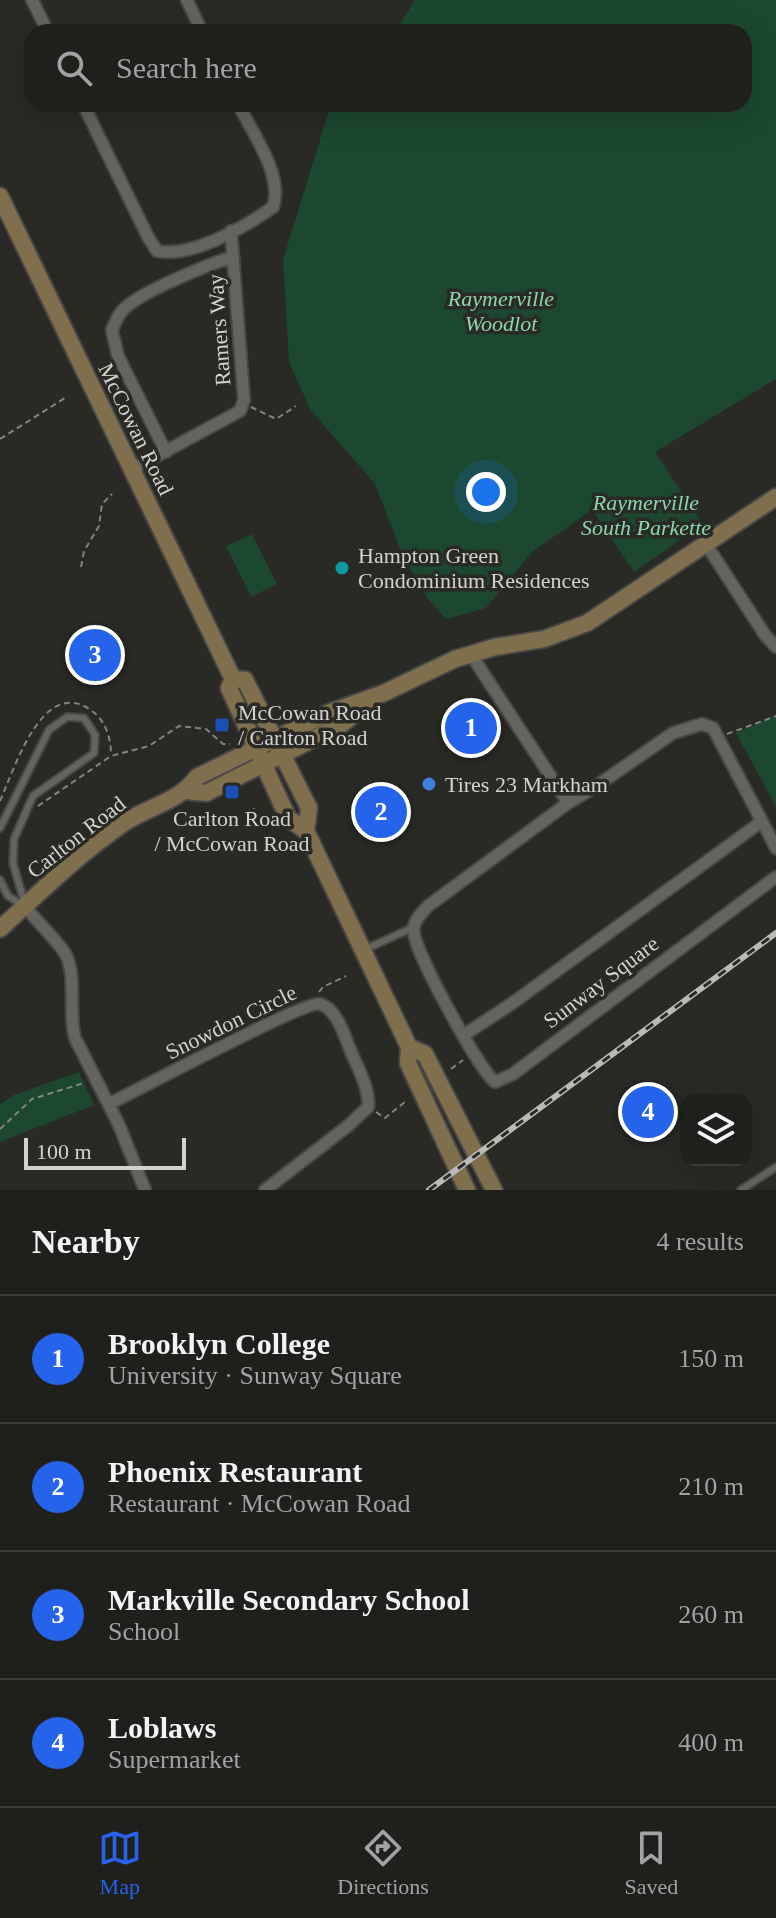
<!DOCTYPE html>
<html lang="en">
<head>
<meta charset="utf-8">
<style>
  body { margin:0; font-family:"Times New Roman",serif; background:#2c2c29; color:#f1f3f6 }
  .controls { position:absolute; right:24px; bottom:24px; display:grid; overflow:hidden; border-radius:16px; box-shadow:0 8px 32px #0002 }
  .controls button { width:72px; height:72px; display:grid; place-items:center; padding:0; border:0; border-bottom:2px solid #3c3d3b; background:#1f1f1c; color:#f1f3f6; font:40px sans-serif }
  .scale { position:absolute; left:24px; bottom:20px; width:162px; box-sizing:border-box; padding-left:8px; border:4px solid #d3d2d1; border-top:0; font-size:22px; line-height:28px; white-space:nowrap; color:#d3d2d1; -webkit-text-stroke:6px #292926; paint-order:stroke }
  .you { position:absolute; left:486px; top:492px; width:28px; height:28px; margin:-20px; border:6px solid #fff; border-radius:50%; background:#1a73e8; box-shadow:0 0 0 12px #1a73e833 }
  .badge { display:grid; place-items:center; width:52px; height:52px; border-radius:50%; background:#2563eb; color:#fff; font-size:26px; font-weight:700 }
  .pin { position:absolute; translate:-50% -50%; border:4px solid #fff; box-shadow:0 2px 8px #0006 }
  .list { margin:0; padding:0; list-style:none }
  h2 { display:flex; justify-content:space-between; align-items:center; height:104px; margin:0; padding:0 32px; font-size:34px }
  h2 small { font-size:26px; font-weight:400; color:#a1a2a3 }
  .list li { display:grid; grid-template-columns:52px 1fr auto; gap:24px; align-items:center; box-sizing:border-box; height:128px; padding:0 32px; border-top:2px solid #3c3d3b }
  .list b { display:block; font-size:30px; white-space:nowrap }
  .list p { margin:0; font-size:26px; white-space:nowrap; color:#a1a2a3 }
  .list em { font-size:26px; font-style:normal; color:#a1a2a3 }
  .icon { flex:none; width:44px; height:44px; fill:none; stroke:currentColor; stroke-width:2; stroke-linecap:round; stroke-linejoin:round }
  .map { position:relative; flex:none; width:776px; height:1190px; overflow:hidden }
  .search { position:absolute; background:#1f1f1c; box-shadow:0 8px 32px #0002; left:24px; right:24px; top:24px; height:88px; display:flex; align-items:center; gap:20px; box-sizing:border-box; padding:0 28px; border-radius:24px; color:#a1a2a3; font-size:30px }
  .sheet { height:616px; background:#1f1f1c }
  nav { display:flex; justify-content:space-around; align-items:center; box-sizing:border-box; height:112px; border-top:2px solid #3c3d3b; background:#1f1f1c; font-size:22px; color:#a1a2a3 }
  nav a { display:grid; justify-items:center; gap:4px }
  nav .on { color:#2563eb }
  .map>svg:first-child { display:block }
  .green { fill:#1b482f }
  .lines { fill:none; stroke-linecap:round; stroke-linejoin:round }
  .lane-casing { stroke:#484745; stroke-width:10 }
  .street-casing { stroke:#484745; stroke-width:15 }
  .secondary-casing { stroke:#484745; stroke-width:20 }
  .path { stroke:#838381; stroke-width:2; stroke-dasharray:6 4; stroke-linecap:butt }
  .lane { stroke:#646360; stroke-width:6 }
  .street { stroke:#646360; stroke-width:11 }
  .secondary { stroke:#7f6f4d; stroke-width:16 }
  .rail-casing { stroke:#bbbab9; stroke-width:6 }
  .rail { stroke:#292926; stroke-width:3; stroke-dasharray:9; stroke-linecap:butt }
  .culture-dot { fill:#0f9aa8; stroke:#292926; stroke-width:3 }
  .transit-dot { fill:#1a4fb4; stroke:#292926; stroke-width:3 }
  .shop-dot { fill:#3f7fe0; stroke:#292926; stroke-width:3 }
  .labels { text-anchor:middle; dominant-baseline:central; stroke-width:7; stroke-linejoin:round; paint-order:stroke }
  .park-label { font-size:22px; font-style:italic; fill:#8bd7a9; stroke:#292926 }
  .street-label { font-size:22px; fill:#d3d2d1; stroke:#292926 }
  .poi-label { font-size:22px; fill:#d3d2d1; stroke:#292926; text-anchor:start }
</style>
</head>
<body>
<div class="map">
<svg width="776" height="1190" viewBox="0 0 776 1190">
  <rect width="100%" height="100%" fill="#292926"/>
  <g class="green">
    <polygon points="415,0 776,0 776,379 655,452 703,524 634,572 592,510 532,552 486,608 446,619 428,599 403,556 375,484 310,409 289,362 283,260 331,104 744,104 744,32 395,32"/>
    <polygon points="252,534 277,584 251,597 226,546"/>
    <polygon points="776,715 776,807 736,733"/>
    <polygon points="79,1072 94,1105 0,1142 0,1104 14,1095"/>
  </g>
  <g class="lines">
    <defs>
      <g id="lane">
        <polyline points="0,828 49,730 67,717 84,718 95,735 94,753 33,796 14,839 13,863 24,901"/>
        <polyline points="0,880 8,896 24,906"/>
        <polyline points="366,949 414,927"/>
        <polyline points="741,1190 776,1167"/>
      </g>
      <g id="street">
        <polyline points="32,0 48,32"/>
        <polyline points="187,0 202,32"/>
        <path d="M 83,104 L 148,237 L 157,251 C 192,258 245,227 273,207 C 284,176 252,132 238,104"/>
        <path d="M 166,452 L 118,356 L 112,330 C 115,322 119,313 125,308 C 143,291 209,264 233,257"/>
        <polyline points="131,470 240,411 244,400 231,231"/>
        <polyline points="706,544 765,635 776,647"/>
        <polyline points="470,653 568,803"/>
        <path d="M 776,848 L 713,728 L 702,724 L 673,733 L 595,787 L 568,803 L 428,906 C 421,914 412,922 414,933 C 416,954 479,1070 495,1082 L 513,1074 L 776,877"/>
        <path d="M 25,906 C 35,920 59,942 66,955 C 77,977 68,1013 75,1038 L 119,1125 L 145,1190"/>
        <polyline points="464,1035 514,1002 761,822"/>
        <path d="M 109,1104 C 136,1091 306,1000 320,1004 C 337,1009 344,1035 350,1049 C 357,1067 370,1088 368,1107 L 349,1125 L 265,1190"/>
      </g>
      <g id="secondary">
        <polyline points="0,196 233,679 229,688 288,818 306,831 409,1047 408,1063 467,1190"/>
        <polyline points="233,679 245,680 309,808 306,831"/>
        <polyline points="187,791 206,793 339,726 370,703"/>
        <path d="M 0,929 C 40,892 79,854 124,823 C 149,806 179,802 197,777 L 328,713 L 384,693 L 455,659 L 495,647 L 544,639 L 587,623 L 776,497"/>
        <polyline points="409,1047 425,1054 494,1190"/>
      </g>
    </defs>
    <use href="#lane" class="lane-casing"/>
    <use href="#street" class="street-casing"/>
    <use href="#secondary" class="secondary-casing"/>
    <g class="path">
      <polyline points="251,407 276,419 296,406"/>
      <polyline points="0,439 65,398"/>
      <polyline points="81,567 84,551 99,526 102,504 112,494"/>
      <polyline points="727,734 776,716"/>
      <path d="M 0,801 C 14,770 43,674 92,711 C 106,721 111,739 111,755"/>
      <polyline points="38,806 111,756 149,746 179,726 206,729 223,744 230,744"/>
      <polyline points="253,811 254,808"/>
      <polyline points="319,992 323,987 346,976"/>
      <polyline points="451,1069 463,1060"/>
      <polyline points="376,1112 385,1118 406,1101"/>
      <polyline points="0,1129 32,1099 84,1083"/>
    </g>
    <use href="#lane" class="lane"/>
    <use href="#street" class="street"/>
    <use href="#secondary" class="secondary"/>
    <defs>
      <polyline id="rail" points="429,1190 776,933"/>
    </defs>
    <use href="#rail" class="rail-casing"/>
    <use href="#rail" class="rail"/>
  </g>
  <circle class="culture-dot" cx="342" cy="568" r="8"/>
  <g class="transit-dot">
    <rect x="214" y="717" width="16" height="16" rx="4"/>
    <rect x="224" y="784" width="16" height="16" rx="4"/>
  </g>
  <circle class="shop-dot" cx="429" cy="784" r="8"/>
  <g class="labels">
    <g class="park-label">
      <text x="501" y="298">Raymerville<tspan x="501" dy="25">Woodlot</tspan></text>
      <text x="646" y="502">Raymerville<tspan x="646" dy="25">South Parkette</tspan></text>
    </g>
    <g class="street-label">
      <text transform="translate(219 330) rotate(-94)">Ramers Way</text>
      <text transform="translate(136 429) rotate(64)">McCowan Road</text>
      <text transform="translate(76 837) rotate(-38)">Carlton Road</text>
      <text transform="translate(601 982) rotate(-37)">Sunway Square</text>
      <text transform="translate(231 1022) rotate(-26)">Snowdon Circle</text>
    </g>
    <g class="poi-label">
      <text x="358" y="555">Hampton Green<tspan x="358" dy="25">Condominium Residences</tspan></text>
      <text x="238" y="712">McCowan Road<tspan x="238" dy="25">/ Carlton Road</tspan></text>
      <text x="445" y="784">Tires 23 Markham</text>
      <text x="232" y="818" text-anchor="middle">Carlton Road<tspan x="232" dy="25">/ McCowan Road</tspan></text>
    </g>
  </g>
</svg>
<div class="controls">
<button><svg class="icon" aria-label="layers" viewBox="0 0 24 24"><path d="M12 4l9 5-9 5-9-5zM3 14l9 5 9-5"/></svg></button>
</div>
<div class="scale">100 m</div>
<div class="you"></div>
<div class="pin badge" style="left:471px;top:728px">1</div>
<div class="pin badge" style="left:381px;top:812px">2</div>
<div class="pin badge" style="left:95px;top:655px">3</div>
<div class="pin badge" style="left:648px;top:1112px">4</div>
<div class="search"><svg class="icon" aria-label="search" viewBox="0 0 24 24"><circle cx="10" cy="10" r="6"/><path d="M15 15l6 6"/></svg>Search here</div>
</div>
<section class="sheet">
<h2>Nearby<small>4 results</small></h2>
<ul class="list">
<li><span class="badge">1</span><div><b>Brooklyn College</b><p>University · Sunway Square</p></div><em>150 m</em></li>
<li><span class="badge">2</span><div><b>Phoenix Restaurant</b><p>Restaurant · McCowan Road</p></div><em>210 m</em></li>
<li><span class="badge">3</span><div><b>Markville Secondary School</b><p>School</p></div><em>260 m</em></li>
<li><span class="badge">4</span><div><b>Loblaws</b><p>Supermarket</p></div><em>400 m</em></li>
</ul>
</section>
<nav>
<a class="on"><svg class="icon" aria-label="map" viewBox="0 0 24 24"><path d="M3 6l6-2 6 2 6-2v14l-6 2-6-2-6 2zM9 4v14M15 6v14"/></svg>Map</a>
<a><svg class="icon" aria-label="directions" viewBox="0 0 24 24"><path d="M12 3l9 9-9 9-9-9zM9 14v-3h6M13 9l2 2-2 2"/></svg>Directions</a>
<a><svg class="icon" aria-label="saved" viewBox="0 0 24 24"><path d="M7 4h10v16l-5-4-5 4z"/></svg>Saved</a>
</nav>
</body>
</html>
